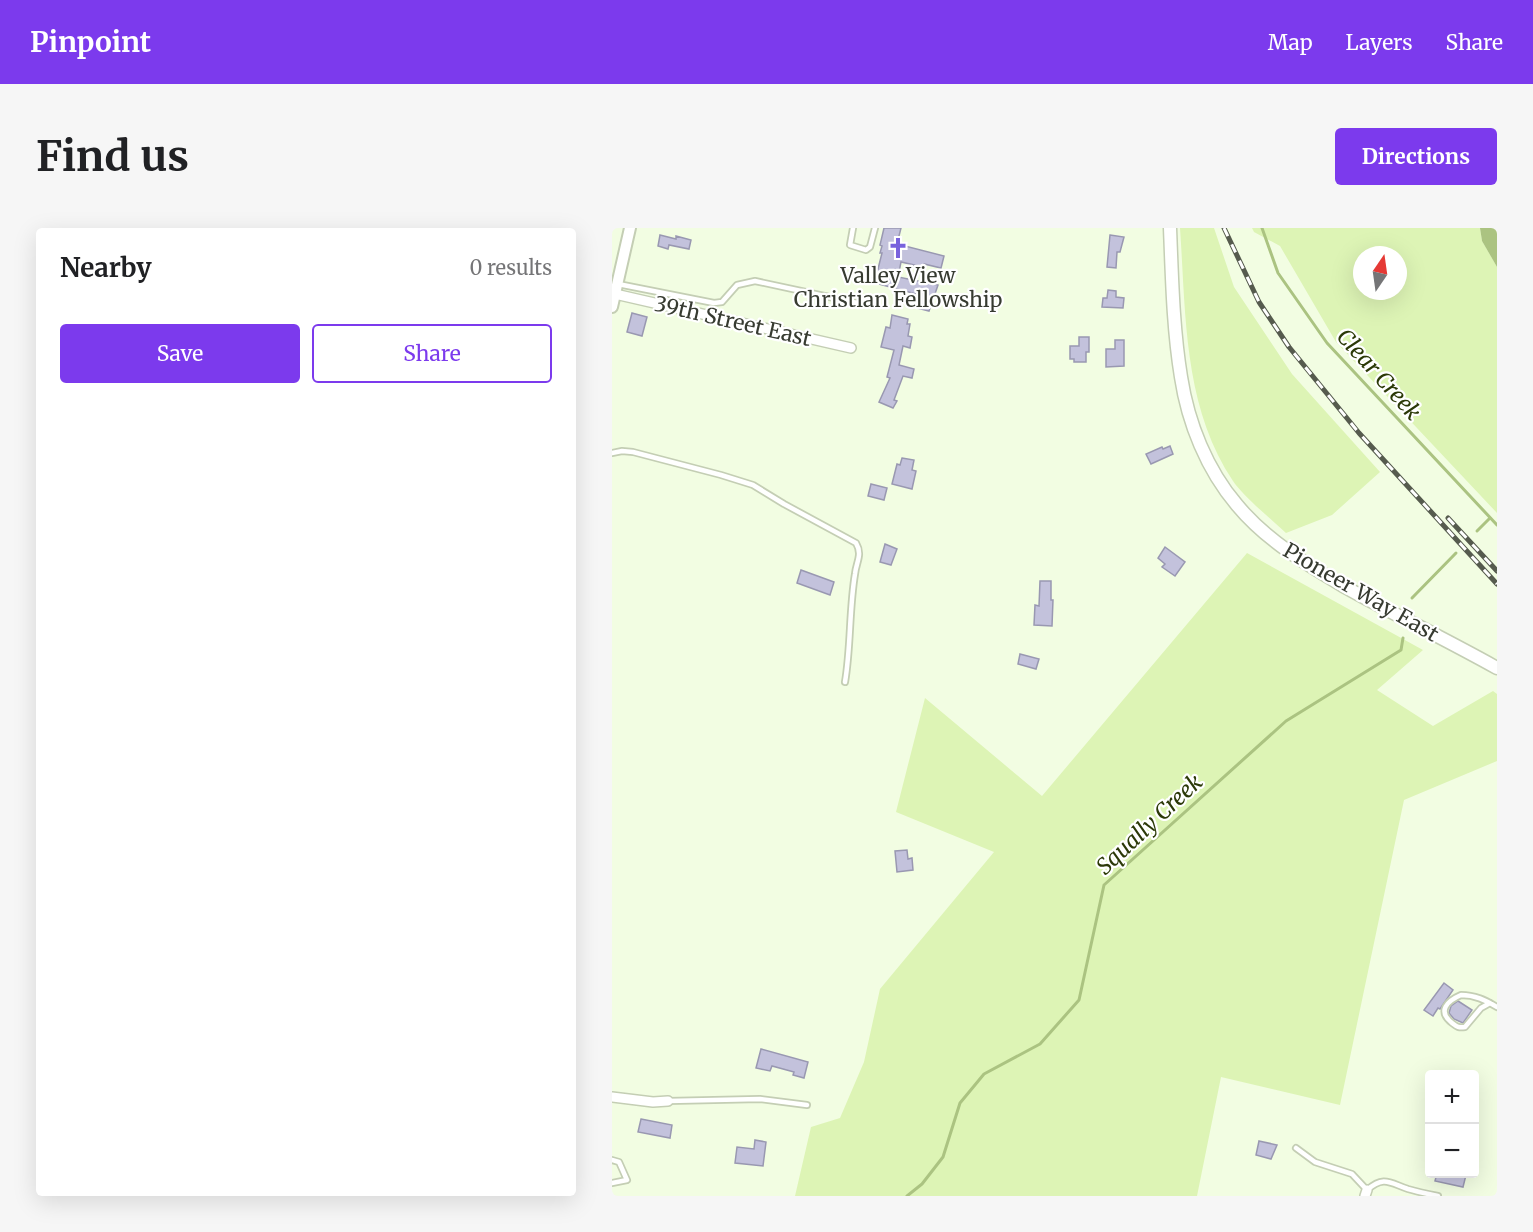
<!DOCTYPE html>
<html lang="en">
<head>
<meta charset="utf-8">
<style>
  body { margin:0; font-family:Merriweather,serif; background:#f6f6f6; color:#202124 }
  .controls { position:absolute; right:18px; bottom:18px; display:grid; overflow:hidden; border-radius:6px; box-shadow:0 6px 24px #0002 }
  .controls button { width:54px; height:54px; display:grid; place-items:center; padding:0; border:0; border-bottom:2px solid #e0e0e0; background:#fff; color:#202124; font:30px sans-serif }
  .compass { position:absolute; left:741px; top:18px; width:54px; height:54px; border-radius:50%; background:#fff; box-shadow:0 6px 24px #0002; rotate:13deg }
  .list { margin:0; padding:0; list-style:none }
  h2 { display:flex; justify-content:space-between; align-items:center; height:78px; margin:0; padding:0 24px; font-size:26px }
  h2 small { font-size:20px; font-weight:400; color:#757577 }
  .actions { display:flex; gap:12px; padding:18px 24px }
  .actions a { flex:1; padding:14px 0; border:2px solid #7c3aed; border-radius:6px; text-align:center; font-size:21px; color:#7c3aed }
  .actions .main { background:#7c3aed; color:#fff }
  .map { position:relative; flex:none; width:885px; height:968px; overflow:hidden; border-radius:6px }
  header { display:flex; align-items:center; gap:36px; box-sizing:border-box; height:84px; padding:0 30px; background:#7c3aed; color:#fff }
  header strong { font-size:28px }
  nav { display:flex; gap:33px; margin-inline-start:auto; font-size:21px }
  .intro { display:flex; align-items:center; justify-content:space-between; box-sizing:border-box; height:144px; padding:0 36px }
  h1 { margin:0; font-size:42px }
  .button { padding:15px 27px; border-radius:6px; background:#7c3aed; color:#fff; font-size:21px; font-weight:700 }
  main { display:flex; gap:36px; padding:0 36px }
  aside { flex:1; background:#fff; border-radius:6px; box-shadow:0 6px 24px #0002 }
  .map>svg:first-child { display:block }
  .green { fill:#ddf4b5; fill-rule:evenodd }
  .water { fill:#abc381 }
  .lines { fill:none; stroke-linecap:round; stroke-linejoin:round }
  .stream { stroke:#abc381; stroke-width:3 }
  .building { fill:#c3c2dc; stroke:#9998b1; stroke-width:1.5 }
  .service-casing { stroke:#c4ceb4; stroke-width:8 }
  .minor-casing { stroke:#c4ceb4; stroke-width:12 }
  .tertiary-casing { stroke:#c4ceb4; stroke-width:14 }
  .secondary-casing { stroke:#c4ceb4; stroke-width:15 }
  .service { stroke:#fff; stroke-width:4.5 }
  .minor { stroke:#fff; stroke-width:9 }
  .tertiary { stroke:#fff; stroke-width:10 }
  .secondary { stroke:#fff; stroke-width:12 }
  .rail-casing { stroke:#565b4e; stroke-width:5 }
  .rail { stroke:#fff; stroke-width:3; stroke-dasharray:9; stroke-linecap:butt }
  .labels { text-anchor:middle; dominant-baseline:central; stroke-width:4.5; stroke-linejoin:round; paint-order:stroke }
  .poi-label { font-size:21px; fill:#373b31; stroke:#fff }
  .street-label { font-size:21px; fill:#373b31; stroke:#fff }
  .water-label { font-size:22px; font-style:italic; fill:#2b3907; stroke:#fff }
</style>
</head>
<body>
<header>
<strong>Pinpoint</strong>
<nav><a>Map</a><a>Layers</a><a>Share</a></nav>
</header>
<div class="intro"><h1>Find us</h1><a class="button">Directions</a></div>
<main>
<aside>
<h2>Nearby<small>0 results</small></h2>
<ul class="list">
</ul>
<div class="actions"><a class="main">Save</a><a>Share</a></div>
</aside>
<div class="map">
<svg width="885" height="968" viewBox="0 0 885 968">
  <rect width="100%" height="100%" fill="#f2fde2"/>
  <g class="green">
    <path d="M 568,0 L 602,0 L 622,59 L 680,146 L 768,244 L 720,287 L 674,305 C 659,291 631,268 621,253 C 571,178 574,86 568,0 Z"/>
    <path d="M 640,0 L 868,0 L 870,13 L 885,39 L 885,285 L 724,114 L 668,18 L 642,4 ZM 750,27 L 786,27 L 786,63 L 750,63 Z"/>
    <polygon points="635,325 811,422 765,462 821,498 881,463 885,466 885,533 792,572 728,877 609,849 585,968 183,968 199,899 228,890 252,834 268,761 382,624 284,584 313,470 430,568"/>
  </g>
  <polygon class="water" points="868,0 885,0 885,39 870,13"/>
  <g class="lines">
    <g class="stream">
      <polyline points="650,0 666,45 715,115 885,297"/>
      <polyline points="865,303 878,290"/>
      <polyline points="800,370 844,325"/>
      <polyline points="295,968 310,956 331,929 348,875 372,846 428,816 467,772 492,657 674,493 789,422 791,410"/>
    </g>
  </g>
  <g class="building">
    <polygon points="272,0 289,0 285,16 332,28 329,40 312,36 311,39 289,34 286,49 326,57 317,83 305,80 308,67 263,55 264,51 260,50 262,40 266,41 270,25 268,25 270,18 268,17"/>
    <polygon points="48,7 64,11 64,8 79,12 77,21 57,17 56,21 46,18"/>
    <polygon points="498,7 512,9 508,24 505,24 504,40 495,39"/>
    <polygon points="496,62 504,63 504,69 512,70 511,80 490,79 491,70 495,70"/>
    <polygon points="20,85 35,89 30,108 15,104"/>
    <polygon points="280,87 296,91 295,96 298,96 296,108 300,109 298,120 291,118 287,137 302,141 300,150 291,148 282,172 285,173 281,180 267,174 278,150 275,149 282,122 269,119 274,99 278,100"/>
    <polygon points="467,109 477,109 477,124 474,124 474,134 462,134 462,131 458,131 458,118 467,118"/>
    <polygon points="503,112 512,112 512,138 494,139 494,121 503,121"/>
    <polygon points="558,218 561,226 539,236 534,226 550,219 551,221"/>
    <polygon points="290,230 302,232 300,242 304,243 300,261 280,256 285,236 288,237"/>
    <polygon points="259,256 275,260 272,272 256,268"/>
    <polygon points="273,316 285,321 279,337 268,334"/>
    <polygon points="553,319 573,334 563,348 550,339 553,336 546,330"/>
    <polygon points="189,342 222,354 218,367 185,355"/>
    <polygon points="428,353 439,353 439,372 441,372 440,398 422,397 423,377 427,378"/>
    <polygon points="408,426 427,431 424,441 406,436"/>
    <polygon points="295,622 296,631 300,630 301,642 285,644 283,623"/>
    <polygon points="832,755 841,762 828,781 826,780 821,788 812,782"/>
    <polygon points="846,773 860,782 851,795 842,791 837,785 839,778"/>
    <polygon points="149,821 196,834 192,850 181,847 182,844 160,838 158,843 144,840"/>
    <polygon points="29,891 60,897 58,910 26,904"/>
    <polygon points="143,912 154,914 151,938 123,935 125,919 142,921"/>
    <polygon points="647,913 665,917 659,931 644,927"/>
    <polygon points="825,945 854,947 851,959 823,953"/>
  </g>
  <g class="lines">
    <defs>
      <g id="service">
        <polyline points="241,0 238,17 254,22 258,19 263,0"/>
        <polyline points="6,56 102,75 110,74 125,57 143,53 250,76"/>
        <path d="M 0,225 L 10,223 L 21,224 L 109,247 L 141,257 L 172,276 L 244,315 C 251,327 244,334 243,346 C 237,382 239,419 233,454"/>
        <path d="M 878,775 L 869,780 L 853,799 C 847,800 845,799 840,795 C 825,783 835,773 849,767 C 863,767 873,772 885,779"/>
        <polyline points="56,873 148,871 195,877"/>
        <path d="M 684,920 L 703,934 L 740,946 L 755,962 C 772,947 778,955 796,961 C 806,964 816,966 826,968"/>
        <polyline points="0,932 7,934 15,952 0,955"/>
      </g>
      <g id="minor">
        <polyline points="3,66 239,120"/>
        <polyline points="0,869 41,874 56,873"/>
        <polyline points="753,968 755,962"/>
      </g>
      <polyline id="tertiary" points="0,79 18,0"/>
      <path id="secondary" d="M 558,0 C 560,50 561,100 569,149 C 576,195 595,242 625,277 C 654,312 694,336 733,359 C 783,387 835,412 885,440"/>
    </defs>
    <use href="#service" class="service-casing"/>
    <use href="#minor" class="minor-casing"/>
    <use href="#tertiary" class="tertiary-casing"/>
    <use href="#secondary" class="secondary-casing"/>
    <use href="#service" class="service"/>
    <use href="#minor" class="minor"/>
    <use href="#tertiary" class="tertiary"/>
    <use href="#secondary" class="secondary"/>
    <defs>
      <g id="rail">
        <polyline points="612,0 647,74 677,119 747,205 885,356"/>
        <polyline points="836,290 885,343"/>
      </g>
    </defs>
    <use href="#rail" class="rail-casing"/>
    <use href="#rail" class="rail"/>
  </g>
  <defs>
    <symbol id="church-bare" viewBox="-9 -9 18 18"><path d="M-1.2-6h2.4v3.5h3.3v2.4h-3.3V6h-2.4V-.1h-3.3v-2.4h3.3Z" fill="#7862dd" stroke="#fff" stroke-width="2.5" paint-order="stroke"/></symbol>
  </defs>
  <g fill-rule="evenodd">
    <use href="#church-bare" x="271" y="5" width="30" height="30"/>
  </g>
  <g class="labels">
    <g class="poi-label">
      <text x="286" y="47">Valley View<tspan x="286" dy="24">Christian Fellowship</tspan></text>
    </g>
    <g class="street-label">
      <text transform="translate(121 93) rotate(13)">39th Street East</text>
      <text transform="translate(749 364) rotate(30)">Pioneer Way East</text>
    </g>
    <g class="water-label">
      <text transform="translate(767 146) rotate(48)">Clear Creek</text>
      <text transform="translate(537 596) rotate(-43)">Squally Creek</text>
    </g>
  </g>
</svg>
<div class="controls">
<button>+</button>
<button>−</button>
</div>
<svg class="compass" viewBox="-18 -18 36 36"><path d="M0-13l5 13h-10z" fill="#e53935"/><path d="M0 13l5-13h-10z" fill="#757577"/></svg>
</div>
</main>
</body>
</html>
